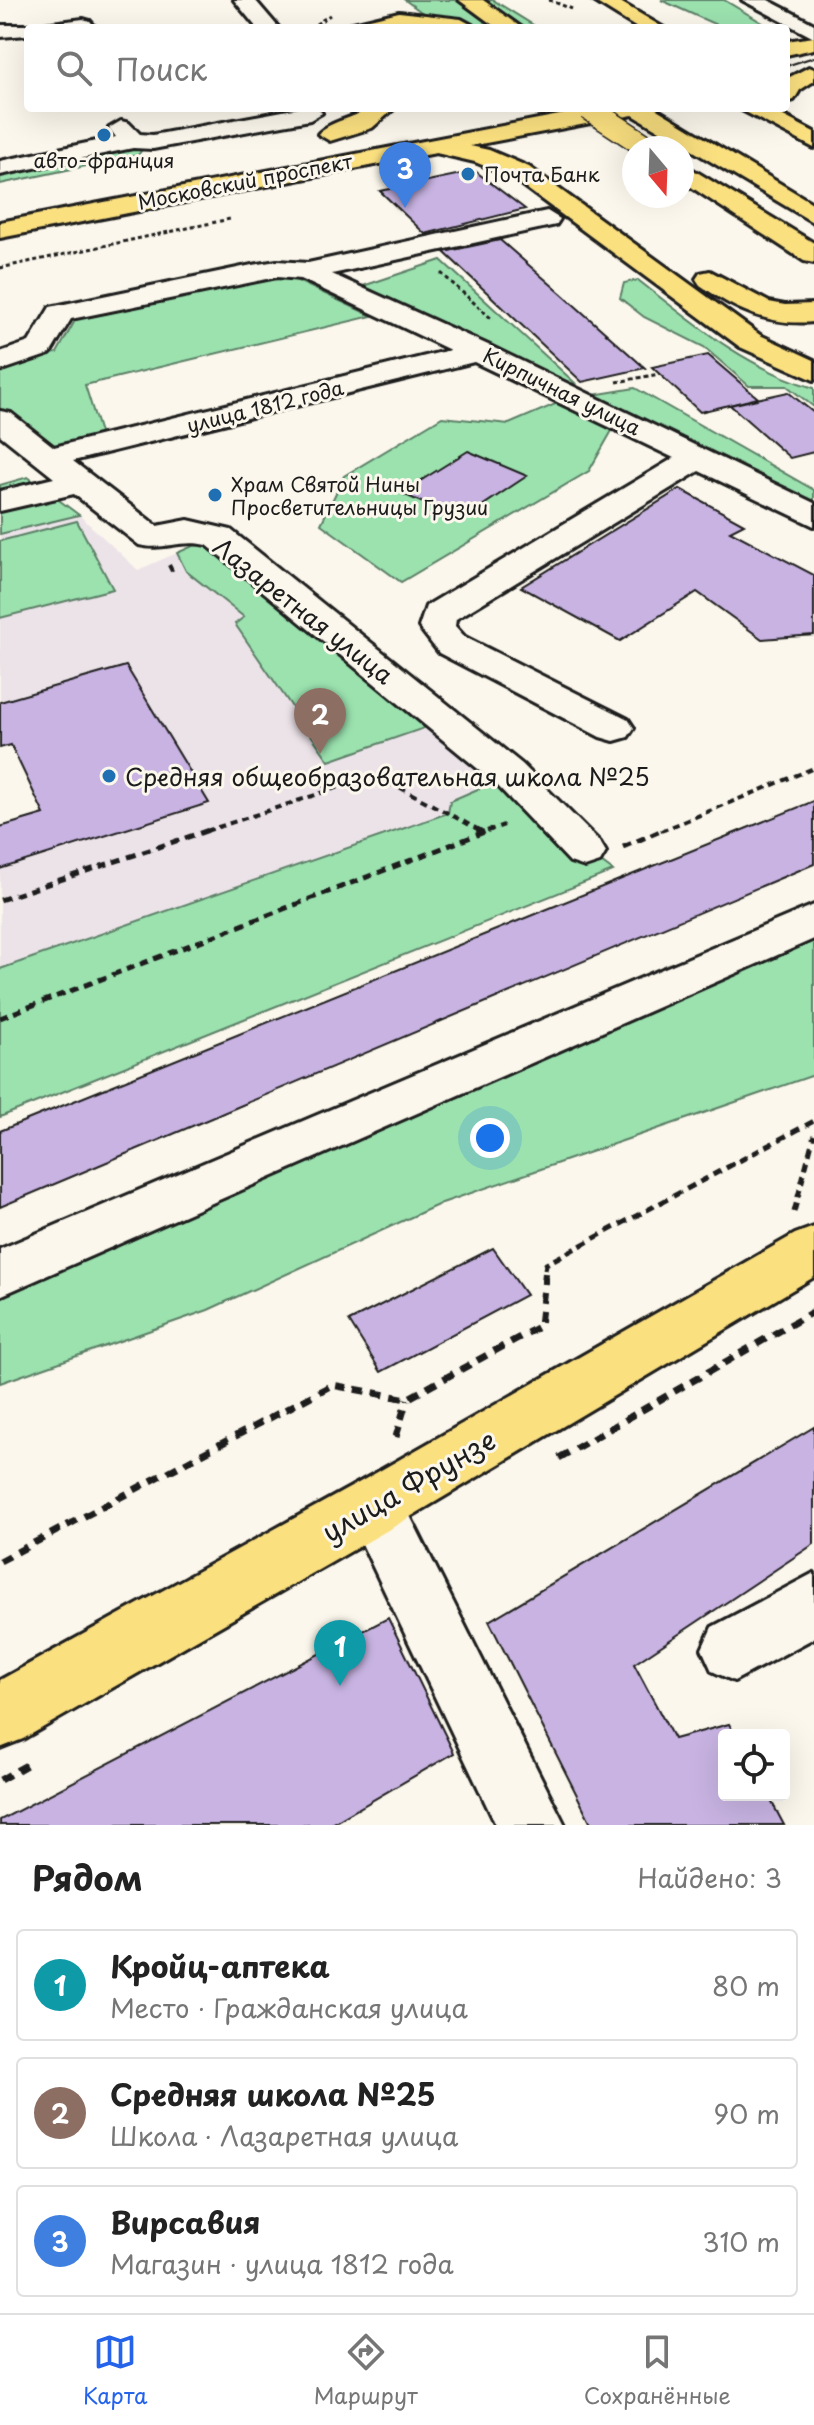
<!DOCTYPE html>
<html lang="ru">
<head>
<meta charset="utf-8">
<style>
  body { margin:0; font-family:"Playpen Sans",sans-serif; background:#f6f6f6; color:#222 }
  .controls { position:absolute; right:24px; bottom:24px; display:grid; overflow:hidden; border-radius:8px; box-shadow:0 8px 32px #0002 }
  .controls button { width:72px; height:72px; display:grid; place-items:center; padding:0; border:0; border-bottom:2px solid #e0e0e0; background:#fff; color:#222; font:40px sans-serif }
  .compass { position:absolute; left:622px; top:136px; width:72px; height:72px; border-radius:50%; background:#fff; box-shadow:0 8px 32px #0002; rotate:161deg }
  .you { position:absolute; left:490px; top:1138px; width:28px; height:28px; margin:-20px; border:6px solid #fff; border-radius:50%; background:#1a73e8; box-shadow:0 0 0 12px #1a73e833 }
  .badge { display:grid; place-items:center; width:52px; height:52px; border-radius:50%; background:#2563eb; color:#fff; font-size:26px; font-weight:700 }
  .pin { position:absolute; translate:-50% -66px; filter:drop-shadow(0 2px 4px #0008) }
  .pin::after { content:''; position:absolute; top:42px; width:28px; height:24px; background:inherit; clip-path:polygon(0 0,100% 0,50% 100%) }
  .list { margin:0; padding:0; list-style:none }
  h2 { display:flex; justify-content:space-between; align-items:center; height:104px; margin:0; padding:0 32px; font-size:34px }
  h2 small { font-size:26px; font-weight:400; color:#767676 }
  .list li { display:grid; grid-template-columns:52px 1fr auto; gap:24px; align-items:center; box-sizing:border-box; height:112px; margin:0 16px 16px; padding:0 16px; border:2px solid #e0e0e0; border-radius:8px }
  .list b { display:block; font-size:30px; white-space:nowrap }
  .list p { margin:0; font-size:26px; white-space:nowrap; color:#767676 }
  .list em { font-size:26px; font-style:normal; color:#767676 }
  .icon { flex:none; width:44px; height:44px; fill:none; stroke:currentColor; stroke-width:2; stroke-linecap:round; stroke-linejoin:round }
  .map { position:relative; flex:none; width:814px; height:1825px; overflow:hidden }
  .search { position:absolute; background:#fff; box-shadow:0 8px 32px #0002; left:24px; right:24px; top:24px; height:88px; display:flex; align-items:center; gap:20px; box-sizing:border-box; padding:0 28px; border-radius:8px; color:#767676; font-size:30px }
  .sheet { height:488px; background:#fff }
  nav { display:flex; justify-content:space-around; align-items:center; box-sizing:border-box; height:112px; border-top:2px solid #e0e0e0; background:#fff; font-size:22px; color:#767676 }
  nav a { display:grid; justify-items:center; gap:4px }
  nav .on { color:#2563eb }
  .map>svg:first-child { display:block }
  .built { fill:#ece3e9 }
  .green { fill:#9be2af; stroke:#5c7f66; stroke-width:2 }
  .building { fill:#c8b3e2; stroke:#1c1c1c; stroke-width:2 }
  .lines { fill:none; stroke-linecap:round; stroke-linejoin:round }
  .minor-casing { stroke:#1c1c1c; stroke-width:6 }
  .major-casing { stroke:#1c1c1c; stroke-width:6 }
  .path-far3 { stroke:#1c1c1c; stroke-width:3; stroke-dasharray:4 3; stroke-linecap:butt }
  .path-far2 { stroke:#1c1c1c; stroke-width:4; stroke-dasharray:7 5; stroke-linecap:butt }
  .path-far1 { stroke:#1c1c1c; stroke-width:5; stroke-dasharray:9 6; stroke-linecap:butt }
  .path { stroke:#1c1c1c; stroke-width:7; stroke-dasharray:11 8; stroke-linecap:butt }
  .minor { fill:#fbf7ec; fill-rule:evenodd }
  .major { fill:#fbe080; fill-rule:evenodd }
  .tram { stroke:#1c1c1c; stroke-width:2 }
  .major-bridge-casing { stroke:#1c1c1c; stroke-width:26; stroke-linecap:butt }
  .major-bridge { stroke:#fbe080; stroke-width:23 }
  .poi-dot { fill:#1f6fb2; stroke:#fbf7ec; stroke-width:3 }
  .labels { text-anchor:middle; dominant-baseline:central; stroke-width:6; stroke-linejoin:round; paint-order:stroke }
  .far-poi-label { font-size:20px; fill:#1c1c1c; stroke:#fbf7ec; text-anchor:start }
  .far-street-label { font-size:20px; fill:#1c1c1c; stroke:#fbf7ec }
  .street-label { font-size:24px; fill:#1c1c1c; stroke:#fbf7ec }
  .poi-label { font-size:24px; fill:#1c1c1c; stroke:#fbf7ec; text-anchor:start }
  .near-street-label { font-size:28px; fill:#1c1c1c; stroke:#fbf7ec }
</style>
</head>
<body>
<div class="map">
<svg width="814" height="1825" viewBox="0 0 814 1825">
  <rect width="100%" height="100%" fill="#fbf7ec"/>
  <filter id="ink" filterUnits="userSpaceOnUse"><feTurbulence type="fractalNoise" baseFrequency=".0125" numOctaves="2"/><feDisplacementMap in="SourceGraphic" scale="16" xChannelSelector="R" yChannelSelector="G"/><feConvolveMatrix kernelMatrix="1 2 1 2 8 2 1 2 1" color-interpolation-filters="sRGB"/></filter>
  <g filter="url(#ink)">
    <polygon class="built" points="79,515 138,570 202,542 494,782 450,801 449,813 0,969 0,869 209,802 126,666 0,702 0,534"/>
    <g class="green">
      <polygon points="405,0 493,0 538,28 443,28"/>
      <polygon points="661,0 724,0 766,25 723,28"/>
      <polygon points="144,147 138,155 0,184 0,175"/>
      <polygon points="441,260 575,383 562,386 360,287"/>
      <polygon points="285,275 372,316 85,385 101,436 55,447 0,409 0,367 57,353 77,317"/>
      <path d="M 638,280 C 693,323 746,368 814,388 L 814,407 L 787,386 L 749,386 L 704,347 L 644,317 L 620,298 L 624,283 Z"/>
      <polygon points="635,388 814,490 814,509 593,395"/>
      <polygon points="560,402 613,429 589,471 401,582 321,524 344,476 442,417 509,424"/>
      <polygon points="28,477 79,515 0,534 0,485"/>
      <polygon points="77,521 113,589 0,618 0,541"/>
      <polygon points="202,542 427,727 329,761 235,624 244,617 186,571 177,553"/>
      <polygon points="494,782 613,871 0,1117 0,969 448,813 450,801"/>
      <polygon points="814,934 814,1075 442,1203 208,1310 0,1383 0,1293"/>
    </g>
    <g class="building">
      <polygon points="475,171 525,209 425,234 380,191"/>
      <polygon points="500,240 563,295 645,368 582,382 444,252"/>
      <polygon points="708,355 716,362 758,398 700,412 652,367"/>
      <polygon points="788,392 814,413 814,452 790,458 730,405"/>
      <polygon points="468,451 527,476 461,520 401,493"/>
      <polygon points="680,489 744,524 730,531 814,575 814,635 762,639 697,592 620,641 521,587"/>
      <polygon points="126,666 209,803 0,869 0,827 44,814 11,745 0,748 0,702"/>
      <polygon points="814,801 814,864 0,1207 0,1131"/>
      <polygon points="493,1248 526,1295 381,1372 349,1321"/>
      <polygon points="814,1427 814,1544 634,1664 674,1739 729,1724 735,1735 724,1735 724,1795 768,1795 784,1825 592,1825 489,1621"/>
      <polygon points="388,1618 454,1753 330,1825 0,1825 0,1820"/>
    </g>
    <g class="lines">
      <defs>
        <g id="minor">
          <polygon points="234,0 255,0 279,28 257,28"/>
          <polygon points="742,0 768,0 814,24 814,38"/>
          <polygon points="83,19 90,21 96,28 28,28 28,35 0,37 0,25 36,25"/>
          <polygon points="299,108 318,108 322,113 310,120 153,149 133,148 0,175 0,161 116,137 109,128 121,121 129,123 140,134 153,135"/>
          <path d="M 547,211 L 560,219 L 556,225 L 332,274 L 488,345 L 814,503 L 814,526 L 699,471 L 456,619 L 455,626 L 465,637 L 628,719 L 634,728 L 628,737 L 614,741 L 600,737 L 439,653 L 419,627 L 426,606 L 674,458 L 474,362 L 73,461 L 157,526 L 188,520 L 231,530 L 522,764 L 600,842 L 606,852 L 600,862 L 585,867 L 570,862 L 494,782 L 207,545 C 182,539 162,551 139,545 L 74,494 L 0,511 L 0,491 L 54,478 L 0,435 L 0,411 L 11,413 L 54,447 L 450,350 L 301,279 L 277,277 L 71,319 L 50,354 L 0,371 L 0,352 L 29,342 L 50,307 L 252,265 L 277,261 L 308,263 Z"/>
          <polygon points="814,905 814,939 0,1296 0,1249"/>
          <polygon points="374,1477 395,1486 565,1825 496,1825 344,1506 353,1486"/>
          <polygon points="814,1573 814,1638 734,1681 712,1671 702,1649 712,1627"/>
        </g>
        <g id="major">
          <polygon points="459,0 483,0 522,28 497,28"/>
          <polygon points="592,0 617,0 664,28 637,28"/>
          <polygon points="399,12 461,19 472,25 469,28 399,24 345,28 349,24"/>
          <polygon points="814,37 814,49 786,55 786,41"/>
          <polygon points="809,67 814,69 814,81 800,90 794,100 786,102 786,79"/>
          <path d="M 368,108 L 395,108 L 372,128 L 330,141 L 318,134 C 329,121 354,119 368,108 Z"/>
          <polygon points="596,108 655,108 814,204 814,223 633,115 470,146 489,150 529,167 760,335 814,360 814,380 740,347 511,177 475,162 436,153 0,238 0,222"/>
          <polygon points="738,108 768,108 814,132 814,148"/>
          <polygon points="682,163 814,243 814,263 804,261 682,181"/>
          <path d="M 710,271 L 769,302 L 785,305 L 814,304 L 814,322 C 770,326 735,310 700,285 L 696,279 L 700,273 Z"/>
          <polygon points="814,1227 814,1277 395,1526 23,1739 0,1748 0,1680 353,1486 795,1234"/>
        </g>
      </defs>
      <use href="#minor" class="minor-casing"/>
      <use href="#major" class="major-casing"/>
      <g class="path-far3">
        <polyline points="549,0 572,9"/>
        <polyline points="310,28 330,15"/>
        <polyline points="0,268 230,219"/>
        <polyline points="441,273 493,320"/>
        <polyline points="617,382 659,374"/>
      </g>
      <g class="path-far2">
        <polyline points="169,565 174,575"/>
        <polyline points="301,771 329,789"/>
        <polyline points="206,831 370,777 399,787 481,831"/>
        <polyline points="487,831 504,825"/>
        <polyline points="661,831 814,768"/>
      </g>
      <g class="path-far1">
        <polyline points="477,829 482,832"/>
        <polyline points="623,847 665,829"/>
        <polyline points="0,900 212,829"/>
        <polyline points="0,1018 492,829"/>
        <polyline points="794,1212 814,1135"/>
        <polyline points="545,1270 546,1264 814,1121"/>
      </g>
      <g class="path">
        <polyline points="396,1437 407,1399"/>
        <polyline points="559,1458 814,1311"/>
        <polyline points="0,1561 332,1385 407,1399 540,1326 546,1268"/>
        <polyline points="0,1780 30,1763"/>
      </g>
      <use href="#minor" class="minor"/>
      <use href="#major" class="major"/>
      <g class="tram">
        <polyline points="786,66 814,57"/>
        <polyline points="775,108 814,130"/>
      </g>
      <defs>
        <polyline id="major-bridge" points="588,108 649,148"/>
      </defs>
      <use href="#major-bridge" class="major-bridge-casing"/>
      <use href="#major-bridge" class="major-bridge"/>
    </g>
  </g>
  <g class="poi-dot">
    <circle cx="104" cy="135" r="8"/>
    <circle cx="468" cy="174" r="8"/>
    <circle cx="215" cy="495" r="8"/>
    <circle cx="109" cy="776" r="8"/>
  </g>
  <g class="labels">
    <g class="far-poi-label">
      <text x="104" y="160" text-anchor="middle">авто-франция</text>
      <text x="484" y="174">Почта Банк</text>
      <text x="231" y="484">Храм Святой Нины<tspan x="231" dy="23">Просветительницы Грузии</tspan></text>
    </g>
    <g class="far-street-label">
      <text transform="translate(245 181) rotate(-11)">Московский проспект</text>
      <text transform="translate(562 391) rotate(26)">Кирпичная улица</text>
      <text transform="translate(265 406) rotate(-14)">улица 1812 года</text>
    </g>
    <g class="street-label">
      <text transform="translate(304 610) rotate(38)">Лазаретная улица</text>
    </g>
    <g class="poi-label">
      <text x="125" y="776">Средняя общеобразовательная школа №25</text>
    </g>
    <g class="near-street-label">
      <text transform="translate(408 1485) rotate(-30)">улица Фрунзе</text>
    </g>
  </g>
</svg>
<div class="controls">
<button><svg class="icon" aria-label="locate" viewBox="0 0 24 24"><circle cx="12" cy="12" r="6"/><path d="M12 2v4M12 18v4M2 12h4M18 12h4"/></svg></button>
</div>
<svg class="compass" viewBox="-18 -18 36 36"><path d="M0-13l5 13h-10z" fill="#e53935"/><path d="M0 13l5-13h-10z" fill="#767676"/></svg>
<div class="you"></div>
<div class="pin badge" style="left:340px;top:1686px;background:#0f9aa8">1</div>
<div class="pin badge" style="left:320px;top:754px;background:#8d6e63">2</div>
<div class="pin badge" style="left:405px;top:208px;background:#3f7fe0">3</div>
<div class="search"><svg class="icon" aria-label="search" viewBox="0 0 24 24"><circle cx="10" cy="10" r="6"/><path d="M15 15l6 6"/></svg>Поиск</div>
</div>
<section class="sheet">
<h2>Рядом<small>Найдено: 3</small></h2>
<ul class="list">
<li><span class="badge" style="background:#0f9aa8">1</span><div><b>Кройц-аптека</b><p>Место · Гражданская улица</p></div><em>80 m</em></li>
<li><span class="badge" style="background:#8d6e63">2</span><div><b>Средняя школа №25</b><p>Школа · Лазаретная улица</p></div><em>90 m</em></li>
<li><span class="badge" style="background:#3f7fe0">3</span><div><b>Вирсавия</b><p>Магазин · улица 1812 года</p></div><em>310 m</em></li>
</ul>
</section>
<nav>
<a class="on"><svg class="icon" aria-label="map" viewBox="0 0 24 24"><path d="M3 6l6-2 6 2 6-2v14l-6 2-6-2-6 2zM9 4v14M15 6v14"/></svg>Карта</a>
<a><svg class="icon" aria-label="directions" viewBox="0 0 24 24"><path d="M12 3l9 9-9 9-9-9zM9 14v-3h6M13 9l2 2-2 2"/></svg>Маршрут</a>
<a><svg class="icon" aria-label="saved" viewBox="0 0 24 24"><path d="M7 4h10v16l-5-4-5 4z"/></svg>Сохранённые</a>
</nav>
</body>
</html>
